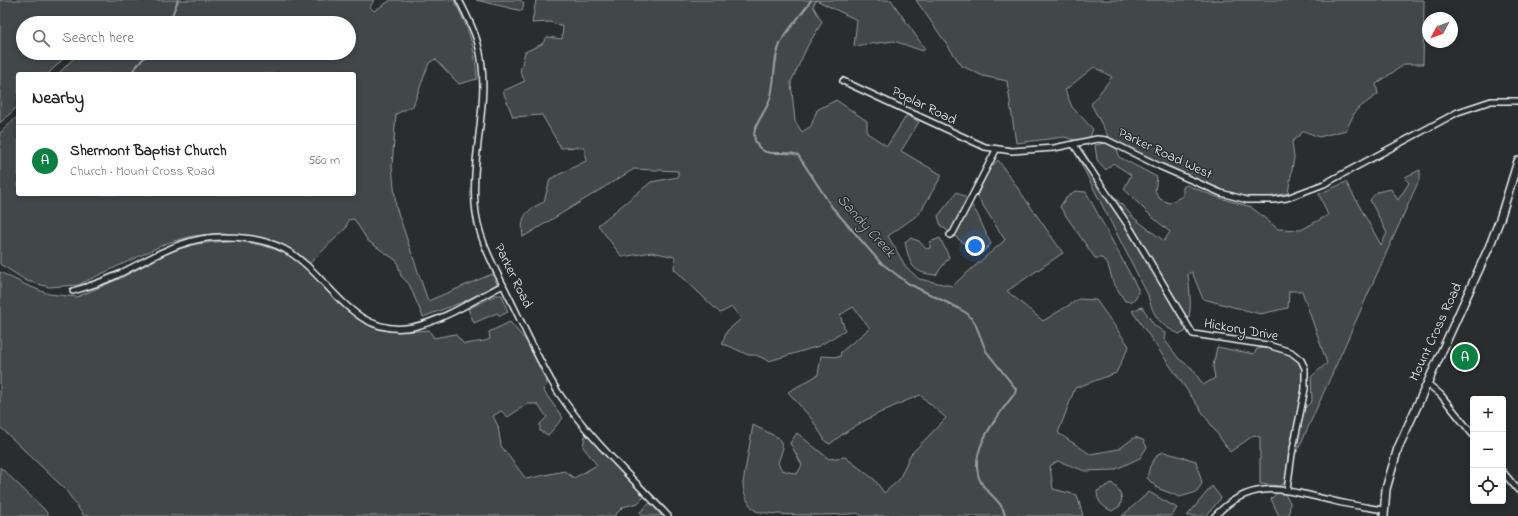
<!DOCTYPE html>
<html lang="en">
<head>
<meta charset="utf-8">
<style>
  body { margin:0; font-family:"Indie Flower",sans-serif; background:#f6f6f6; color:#222 }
  .controls { position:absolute; right:12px; bottom:12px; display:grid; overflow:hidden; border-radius:4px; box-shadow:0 2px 6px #0003 }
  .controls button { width:36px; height:36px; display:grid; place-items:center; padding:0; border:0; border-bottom:1px solid #e0e0e0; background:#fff; color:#222; font:20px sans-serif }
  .compass { position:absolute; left:1422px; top:12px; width:36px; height:36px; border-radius:50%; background:#fff; box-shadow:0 2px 6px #0003; rotate:229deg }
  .you { position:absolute; left:975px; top:246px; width:14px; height:14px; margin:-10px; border:3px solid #fff; border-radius:50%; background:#1a73e8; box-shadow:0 0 0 6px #1a73e833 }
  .badge { display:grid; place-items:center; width:26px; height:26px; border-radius:50%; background:#0b8043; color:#fff; font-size:13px; font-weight:700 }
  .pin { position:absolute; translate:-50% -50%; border:2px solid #fff; box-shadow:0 1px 4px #0006 }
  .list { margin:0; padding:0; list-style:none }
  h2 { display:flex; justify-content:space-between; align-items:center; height:52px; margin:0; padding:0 16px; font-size:17px }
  h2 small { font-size:13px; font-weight:400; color:#767676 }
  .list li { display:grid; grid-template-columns:26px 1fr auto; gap:12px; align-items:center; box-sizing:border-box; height:72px; padding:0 16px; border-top:1px solid #e0e0e0 }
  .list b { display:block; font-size:15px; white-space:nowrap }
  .list p { margin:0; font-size:13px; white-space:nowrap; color:#767676 }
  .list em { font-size:13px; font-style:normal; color:#767676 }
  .icon { flex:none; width:22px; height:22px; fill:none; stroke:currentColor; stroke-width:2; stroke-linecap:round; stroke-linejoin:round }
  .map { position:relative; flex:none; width:1518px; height:516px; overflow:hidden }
  .search { position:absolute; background:#fff; box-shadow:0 2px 6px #0003; left:16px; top:16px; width:340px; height:44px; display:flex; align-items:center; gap:10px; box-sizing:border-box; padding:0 14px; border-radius:22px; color:#767676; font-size:15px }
  .panel { position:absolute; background:#fff; box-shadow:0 2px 6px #0003; left:16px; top:72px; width:340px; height:124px; border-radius:4px }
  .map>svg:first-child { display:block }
  .green { fill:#424648; stroke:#959ca0 }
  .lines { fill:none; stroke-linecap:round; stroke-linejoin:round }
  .stream { stroke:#989fa3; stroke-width:2 }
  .minor-casing { stroke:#e8f1f8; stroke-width:8 }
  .secondary-casing { stroke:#e8f1f8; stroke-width:10 }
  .minor { stroke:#2a2d2e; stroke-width:5 }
  .secondary { stroke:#2a2d2e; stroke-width:7 }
  .labels { text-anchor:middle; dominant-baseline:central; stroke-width:3; stroke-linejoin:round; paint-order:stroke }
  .street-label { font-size:14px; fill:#e8f1f8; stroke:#2a2d2e }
  .water-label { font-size:15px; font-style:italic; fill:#acb3b9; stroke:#2a2d2e }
</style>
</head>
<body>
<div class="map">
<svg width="1518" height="516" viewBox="0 0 1518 516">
  <rect width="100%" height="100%" fill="#2a2d2e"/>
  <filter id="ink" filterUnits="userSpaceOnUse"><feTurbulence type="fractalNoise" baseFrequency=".025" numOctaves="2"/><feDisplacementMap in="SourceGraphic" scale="8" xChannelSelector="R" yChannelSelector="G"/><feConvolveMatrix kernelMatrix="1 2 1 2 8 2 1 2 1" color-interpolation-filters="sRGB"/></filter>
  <g filter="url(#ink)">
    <g class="green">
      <path d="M 0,0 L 374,0 L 370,7 L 374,11 L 391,0 L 454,0 C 469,30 475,45 477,79 L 459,84 L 435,59 L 429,63 L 413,106 L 396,114 L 392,166 L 396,207 L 428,301 L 492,274 L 497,284 L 465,301 L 423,317 L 409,284 L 401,276 L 397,261 L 368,241 L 354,219 L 348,220 L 346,228 L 309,264 L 289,248 L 271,240 L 223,233 L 193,236 L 167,243 L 78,285 L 49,287 L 27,281 L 0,264 L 0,133 L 18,116 L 18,194 L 354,194 L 354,74 L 58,74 L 78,54 L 91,57 L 96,53 L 349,53 L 349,23 L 23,23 L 23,53 L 69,53 L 48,74 L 18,74 L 18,106 L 0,123 Z"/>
      <polygon points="476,0 520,0 524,3 522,11"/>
      <path d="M 536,0 L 816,0 L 813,6 L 822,22 L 807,47 L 791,82 L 795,121 L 802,132 L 811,126 L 817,110 L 836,100 L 867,121 L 867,133 L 887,146 L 907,115 L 919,122 L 901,151 L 942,175 L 919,214 L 888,236 L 906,267 L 919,279 L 952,286 L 1005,240 L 977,196 L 989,169 L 998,160 L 1063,253 L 1007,291 L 1043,321 L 1079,299 L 1096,300 L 1129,346 L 1116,373 L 1075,388 L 1058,433 L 1090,454 L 1119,449 L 1135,437 L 1143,440 L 1147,447 L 1140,458 L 1114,470 L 1085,471 L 1058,461 L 1050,466 L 1053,489 L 1077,495 L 1083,516 L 861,516 L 858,513 C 836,516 773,516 756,511 C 748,506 743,492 743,483 L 753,425 L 779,438 L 783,448 L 778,463 L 782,470 L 797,474 L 802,465 L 790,443 L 797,433 L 829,459 L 845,457 L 875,480 L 884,493 L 899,480 L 910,455 L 946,418 L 920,395 C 889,408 856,422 830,444 L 826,442 L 811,418 L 788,392 L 818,375 L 821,356 L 840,357 L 841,352 L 870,328 L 853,307 L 840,315 L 845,330 L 819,346 L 769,361 L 756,355 L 748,355 L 729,346 L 722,344 L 727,331 L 741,319 L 732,307 L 720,313 L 674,269 L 675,257 L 652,252 L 622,257 L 598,225 L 651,182 L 678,177 L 678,171 L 634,169 L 523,237 C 520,216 526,210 544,202 L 550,179 L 586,161 L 584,147 L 561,148 L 542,115 L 513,117 L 503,91 L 525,81 L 520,72 L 525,52 L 542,44 L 547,37 L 562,39 L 563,27 L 550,22 L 532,23 Z"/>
      <polygon points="816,0 891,0 925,49 923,51 894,41 854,46 857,20"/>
      <polygon points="916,0 1424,0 1423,64 1405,64 1376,84 1378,94 1356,110 1346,130 1319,137 1304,131 1292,142 1294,158 1288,193 1263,198 1245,197 1218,189 1155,162 1109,138 1091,104 1112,77 1094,67 1065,90 1072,107 1093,129 1090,137 1078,141 1064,137 1016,143 1007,81 983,76 962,66"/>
      <path d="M 1106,143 L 1117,148 L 1119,157 L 1157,177 L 1155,191 L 1160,199 L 1169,203 L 1183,196 L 1183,187 L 1186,185 L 1217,197 L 1251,207 L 1278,229 L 1301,230 L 1328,215 L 1319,194 L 1346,182 L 1381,245 L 1387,233 L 1370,200 L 1377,192 L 1391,189 L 1398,200 L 1409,183 L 1405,177 L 1420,170 L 1420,178 L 1297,452 L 1295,452 L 1304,409 L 1312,401 L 1311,377 L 1327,363 L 1302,291 L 1289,291 L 1288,308 L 1260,314 L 1203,299 L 1192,272 L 1188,274 C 1190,295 1193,311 1185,332 L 1180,334 C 1160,326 1153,316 1148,295 L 1076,154 L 1083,151 L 1109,191 L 1134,218 L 1164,241 L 1170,232 L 1151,216 L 1124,189 L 1131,175 L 1113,163 L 1106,170 L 1097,160 L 1095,145 Z"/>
      <path d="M 1075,191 L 1086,192 L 1138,289 C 1138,298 1135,303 1125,301 L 1113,282 L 1108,265 L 1102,258 L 1095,258 L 1060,207 L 1065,199 Z"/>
      <path d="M 957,192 C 975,200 982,227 991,244 L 980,255 L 941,226 L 938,216 Z"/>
      <path d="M 910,238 L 919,241 L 926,249 L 930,248 L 930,242 L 940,238 L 949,257 L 936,275 C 911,273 910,264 905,242 Z"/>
      <path d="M 236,240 C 244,243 251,243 260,245 C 269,247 280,251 288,255 C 301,261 311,273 321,283 C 357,322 373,336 429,330 L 434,338 L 455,334 L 464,344 L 485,341 L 490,339 L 489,332 L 510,322 L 527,342 L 547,383 L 543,390 L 563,418 L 548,435 L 540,431 L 540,424 L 547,417 L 537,404 L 527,404 L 508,417 L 501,411 L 493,416 L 498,426 L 501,446 L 526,479 L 564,471 L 574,478 L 597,465 L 583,447 L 585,436 L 588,435 L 645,496 L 638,503 L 623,507 L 614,516 L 84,516 L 65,489 L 0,427 L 0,272 L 26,285 L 49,294 L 77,297 L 121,278 L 172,251 L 196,244 Z"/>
      <polygon points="496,295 502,295 508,312 500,316 497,313 474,323 468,309"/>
      <path d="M 1142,307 L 1154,325 L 1165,333 L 1164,339 L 1179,359 L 1192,368 L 1203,385 L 1215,378 L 1213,366 L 1217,347 L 1254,354 L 1257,349 C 1274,346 1298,351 1304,370 C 1309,386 1292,433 1289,452 C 1287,462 1287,473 1286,483 L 1279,486 L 1260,484 L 1260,437 L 1254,435 L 1230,452 L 1132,311 Z"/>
      <polygon points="1164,452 1196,461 1202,483 1197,492 1180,497 1157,488 1147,478 1150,466 1158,454"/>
      <polygon points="0,467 44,509 49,516 0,516"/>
      <path d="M 1112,483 C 1119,490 1124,496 1120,506 L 1112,511 C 1103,507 1097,502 1097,491 Z"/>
      <polygon points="1212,486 1221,498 1206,516 1187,516"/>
      <polygon points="1149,492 1177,508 1172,516 1122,516"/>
      <polygon points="1278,492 1284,493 1290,502 1289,516 1279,516 1271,499"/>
      <polygon points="650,503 662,516 643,516 640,512"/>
    </g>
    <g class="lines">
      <g class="stream">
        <path d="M 811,0 C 802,15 789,27 781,42 C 772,60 776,81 770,99 C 766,114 746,130 758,146 C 768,159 784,149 798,155 L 832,207 L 880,262 L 909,284 L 956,307 L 968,314 L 975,323 L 986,351 L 1016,389 L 1015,393 C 998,416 964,454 982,484 C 989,495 1003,502 1005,516"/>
        <polyline points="169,23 178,0"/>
        <polyline points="130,74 148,53"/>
      </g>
      <defs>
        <g id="minor">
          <path d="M 459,0 C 466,14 474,29 478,44 C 492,96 471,152 475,204 C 477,238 495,268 509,297 C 525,329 539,362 558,392 C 588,437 631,477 668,516"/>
          <polyline points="843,81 985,147 1012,151 1054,148 1097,139 1107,140 1159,166 1221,193 1247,200 1273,200 1287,198 1324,184 1458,112 1491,101 1518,101"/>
          <polyline points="1074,145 1130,228 1193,334 1268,345 1291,352 1301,360 1305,368 1305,389 1292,454 1287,490"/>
          <polyline points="950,235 953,233 996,150"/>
          <path d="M 73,291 C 87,287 102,282 115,276 C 152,258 183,236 225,237 C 244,237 267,240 284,249 C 330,273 350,339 413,327 C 442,321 476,299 503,285"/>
          <polyline points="1427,383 1441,395 1473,435"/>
          <polyline points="1503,472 1518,490"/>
          <path d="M 1215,516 C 1251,477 1285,490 1330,500 C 1348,505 1366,507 1384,510"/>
        </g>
        <polyline id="secondary" points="1384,516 1386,489 1398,448 1490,245 1500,219 1518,161"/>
      </defs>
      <use href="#minor" class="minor-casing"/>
      <use href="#secondary" class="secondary-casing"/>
      <use href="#minor" class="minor"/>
      <use href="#secondary" class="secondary"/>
    </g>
  </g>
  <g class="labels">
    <g class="street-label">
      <text transform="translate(924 106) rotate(26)">Poplar Road</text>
      <text transform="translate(1165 154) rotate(25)">Parker Road West</text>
      <text transform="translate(513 276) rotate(64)">Parker Road</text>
      <text transform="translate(1241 330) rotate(10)">Hickory Drive</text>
      <text transform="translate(1436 332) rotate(-65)">Mount Cross Road</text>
    </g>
    <g class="water-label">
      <text transform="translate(866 226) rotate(48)">Sandy Creek</text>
    </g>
  </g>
</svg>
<div class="controls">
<button>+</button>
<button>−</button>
<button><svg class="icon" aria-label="locate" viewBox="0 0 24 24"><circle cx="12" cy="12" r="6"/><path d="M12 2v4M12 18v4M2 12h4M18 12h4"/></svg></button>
</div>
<svg class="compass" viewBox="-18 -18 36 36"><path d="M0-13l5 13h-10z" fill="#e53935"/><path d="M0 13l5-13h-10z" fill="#767676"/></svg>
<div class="you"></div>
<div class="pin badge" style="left:1465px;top:357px">A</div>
<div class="search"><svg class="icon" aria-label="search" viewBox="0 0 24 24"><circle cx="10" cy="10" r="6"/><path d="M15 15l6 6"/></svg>Search here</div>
<section class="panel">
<h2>Nearby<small></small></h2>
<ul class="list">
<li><span class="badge">A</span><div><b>Shermont Baptist Church</b><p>Church · Mount Cross Road</p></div><em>560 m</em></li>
</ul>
</section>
</div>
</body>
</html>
